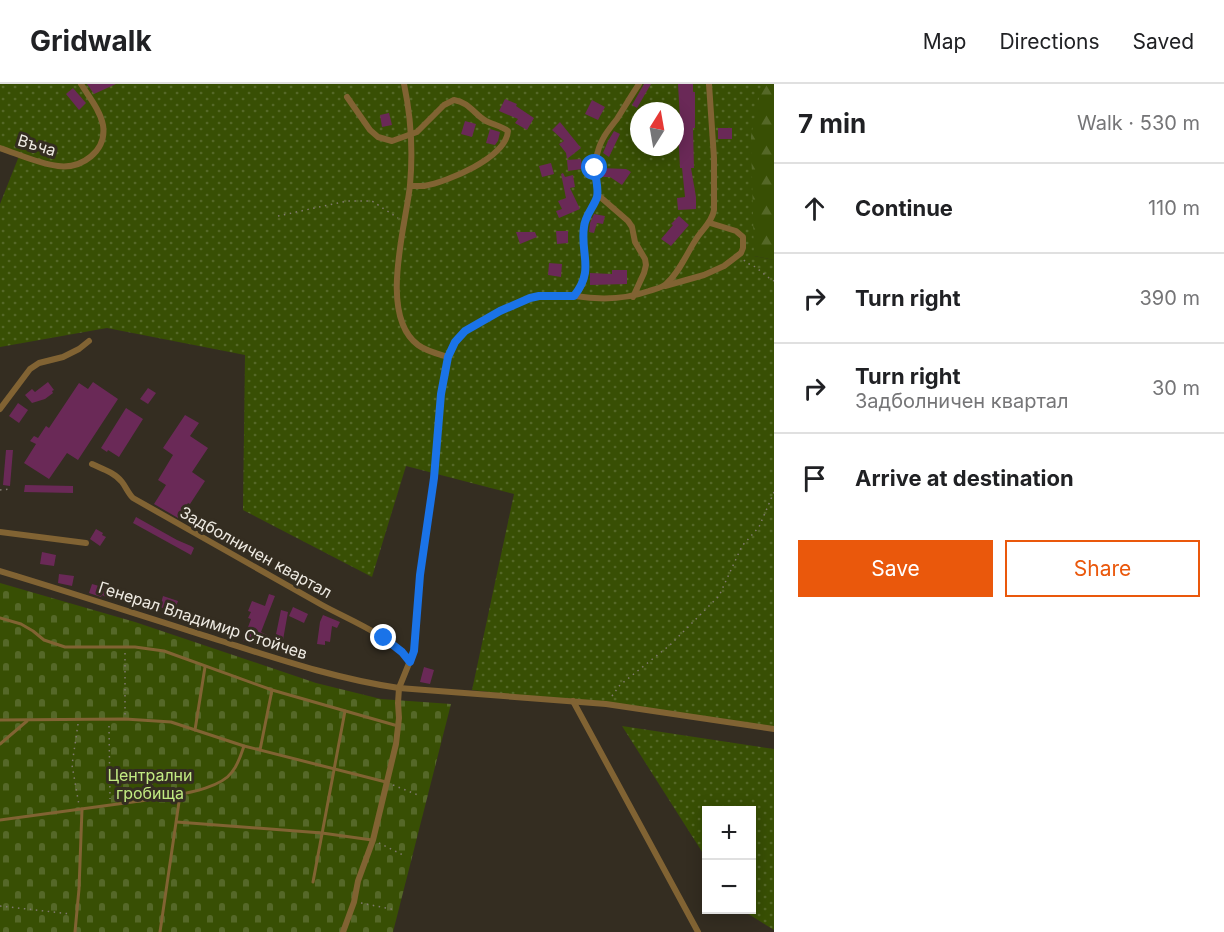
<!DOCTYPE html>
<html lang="en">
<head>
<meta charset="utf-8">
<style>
  body { margin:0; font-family:Inter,sans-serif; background:#f6f6f6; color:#202124 }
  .controls { position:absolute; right:18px; bottom:18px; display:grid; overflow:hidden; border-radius:0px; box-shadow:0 3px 15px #0003 }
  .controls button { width:54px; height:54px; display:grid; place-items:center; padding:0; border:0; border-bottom:2px solid #e0e0e0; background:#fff; color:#202124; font:30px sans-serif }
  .compass { position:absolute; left:630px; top:18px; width:54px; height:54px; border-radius:50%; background:#fff; box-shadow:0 3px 15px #0003; rotate:11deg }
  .stop { position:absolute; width:18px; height:18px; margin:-14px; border:4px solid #1a73e8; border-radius:50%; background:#fff }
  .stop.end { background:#1a73e8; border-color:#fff; box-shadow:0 2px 6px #0008 }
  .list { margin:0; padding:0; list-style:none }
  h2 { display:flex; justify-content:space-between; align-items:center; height:78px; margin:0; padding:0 24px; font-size:26px }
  h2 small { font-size:20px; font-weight:400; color:#757577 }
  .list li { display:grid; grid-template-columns:39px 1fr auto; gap:18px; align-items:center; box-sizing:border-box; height:90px; padding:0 24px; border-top:2px solid #e0e0e0 }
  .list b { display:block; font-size:22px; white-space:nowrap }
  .list p { margin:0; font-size:20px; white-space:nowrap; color:#757577 }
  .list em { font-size:20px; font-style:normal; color:#757577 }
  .actions { display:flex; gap:12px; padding:18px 24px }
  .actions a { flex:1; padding:14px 0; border:2px solid #ea580c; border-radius:0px; text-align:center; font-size:21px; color:#ea580c }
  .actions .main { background:#ea580c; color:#fff }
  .icon { flex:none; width:33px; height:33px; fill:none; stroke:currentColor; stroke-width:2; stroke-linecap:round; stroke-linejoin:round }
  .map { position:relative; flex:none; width:774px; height:848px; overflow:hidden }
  header { display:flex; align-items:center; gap:36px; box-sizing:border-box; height:84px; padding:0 30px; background:#fff; border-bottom:2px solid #e0e0e0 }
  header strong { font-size:28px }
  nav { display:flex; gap:33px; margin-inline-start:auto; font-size:21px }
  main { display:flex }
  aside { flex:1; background:#fff }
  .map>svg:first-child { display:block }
  .grass { fill:url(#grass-dots); fill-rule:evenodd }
  .forest { fill:url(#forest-firs) }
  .cemetery { fill:url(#cemetery-stones) }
  .building { fill:#6a2957 }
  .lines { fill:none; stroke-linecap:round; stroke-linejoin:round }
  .path { stroke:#807a70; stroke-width:1.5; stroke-dasharray:1.5 4.5; stroke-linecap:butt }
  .service { stroke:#816333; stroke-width:3 }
  .minor { stroke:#816333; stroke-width:6 }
  .route { stroke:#1a73e8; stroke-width:8 }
  .labels { text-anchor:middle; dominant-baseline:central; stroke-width:6; stroke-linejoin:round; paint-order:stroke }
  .street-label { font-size:16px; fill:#eeeae2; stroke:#342d21 }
  .park-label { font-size:16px; fill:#c2eb82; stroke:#342d21 }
</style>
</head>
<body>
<header>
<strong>Gridwalk</strong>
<nav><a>Map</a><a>Directions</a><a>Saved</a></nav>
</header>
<main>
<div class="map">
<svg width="774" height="848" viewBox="0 0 774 848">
  <defs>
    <pattern id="grass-dots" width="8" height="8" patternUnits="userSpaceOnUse" patternTransform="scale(1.5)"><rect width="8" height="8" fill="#384f04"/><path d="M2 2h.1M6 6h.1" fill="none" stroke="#556828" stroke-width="1.8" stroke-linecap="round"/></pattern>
    <pattern id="forest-firs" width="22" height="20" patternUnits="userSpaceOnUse" patternTransform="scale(1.5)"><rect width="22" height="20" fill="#384f04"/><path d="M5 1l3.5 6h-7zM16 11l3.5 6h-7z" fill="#556828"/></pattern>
    <pattern id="cemetery-stones" width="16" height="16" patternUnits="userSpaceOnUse" patternTransform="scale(1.5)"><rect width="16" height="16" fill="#384f04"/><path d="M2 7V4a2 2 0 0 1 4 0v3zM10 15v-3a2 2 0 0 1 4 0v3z" fill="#556828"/></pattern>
  </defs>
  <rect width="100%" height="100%" fill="#342d21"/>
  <g class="grass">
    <path d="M 0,0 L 763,0 L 754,172 L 774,176 L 774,646 L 632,624 L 472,606 L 514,410 L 406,382 L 372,493 L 243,426 L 245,271 L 107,244 L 0,263 L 0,120 L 19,72 L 0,67 ZM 639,27 L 675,27 L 675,63 L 639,63 Z"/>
    <polygon points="622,642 774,665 774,846 742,826 752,826 752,726 706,726 706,774"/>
  </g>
  <polygon class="forest" points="762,0 774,0 774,176 754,172 751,52"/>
  <polygon class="cemetery" points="0,499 135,538 316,599 381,615 451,620 393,848 0,848"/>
  <g class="building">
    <polygon points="87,0 116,0 94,10"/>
    <polygon points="644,0 651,0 637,24 632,21"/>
    <polygon points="678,0 693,0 693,8 695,8 695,44 693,44 694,84 691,84 696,113 696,125 678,126 677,114 685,113 682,84 680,84 679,65 678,53 681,53"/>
    <polygon points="73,4 86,19 79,26 66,10"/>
    <polygon points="505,15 517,20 516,22 534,34 527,46 515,39 518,35 499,27"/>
    <polygon points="592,16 605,23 598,36 585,30"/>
    <polygon points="389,29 392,41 382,43 380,31"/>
    <polygon points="465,37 476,40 472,53 461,50"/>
    <polygon points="560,38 581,64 567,75 566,69 559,60 564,57 552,46"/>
    <rect x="718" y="44" width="14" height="11"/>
    <polygon points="490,45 500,48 498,57 495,61 486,59"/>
    <polygon points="614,47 620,50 609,73 603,69 608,57"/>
    <polygon points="581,75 582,85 568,87 567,76"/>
    <polygon points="551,79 554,90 542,93 539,82"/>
    <polygon points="600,84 626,85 631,88 622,101 610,93 600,93"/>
    <polygon points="563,89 565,93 573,91 575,103 570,104 580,125 559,134 556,127 562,125 558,117 566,114 561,90"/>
    <polygon points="594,130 605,132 603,140 597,139 594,149 589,148 590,139"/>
    <polygon points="679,132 689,141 671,162 661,155 673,141 671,140"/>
    <polygon points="556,147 568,147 568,159 557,160"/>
    <polygon points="516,148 535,148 537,153 520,160"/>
    <polygon points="549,179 562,180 561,193 548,191"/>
    <polygon points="612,186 627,186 627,200 590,201 590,189 612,190"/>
    <polygon points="48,298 54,306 52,307 53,309 45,315 32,319 25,311 32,305 35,308"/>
    <polygon points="93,298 118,315 78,376 67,369 49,395 24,379 36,360 30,357 34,352 38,354 46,342 49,344 79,299 88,305"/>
    <polygon points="148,304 156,309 148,320 140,315"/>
    <polygon points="18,319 28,326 19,339 9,332"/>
    <polygon points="126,324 143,335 119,373 108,366 107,368 101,364"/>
    <polygon points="185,331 199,339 190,352 208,364 192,388 205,397 190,420 188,419 178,434 154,420 166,401 158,396 173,371 163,364"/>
    <polygon points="6,366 13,366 10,402 3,401"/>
    <polygon points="25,401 73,402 73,409 24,408"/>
    <polygon points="136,433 177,456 191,462 194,464 191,471 133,439"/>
    <polygon points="96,445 103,449 102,451 106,453 100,462 90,455"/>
    <polygon points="42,468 56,471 54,482 40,480"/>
    <polygon points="59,490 74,492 72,502 58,499"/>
    <polygon points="104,496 111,499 106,513 102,511 101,513 89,509 92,500 99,502 100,498 103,499"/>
    <polygon points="269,510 275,512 261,548 275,555 281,526 288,528 281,567 252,557 251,560 243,557 251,535 248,534 251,528 248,527 252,517 265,522"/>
    <polygon points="163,512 178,517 174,528 160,523"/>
    <polygon points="293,523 308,530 304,539 289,532"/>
    <polygon points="323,531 340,538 337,544 332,542 330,558 325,557 325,561 317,560 320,538"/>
    <polygon points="424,583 434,586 430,600 420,598"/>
  </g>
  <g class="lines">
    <g class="path">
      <polyline points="278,132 347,117 372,117 398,134"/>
      <path d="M 744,176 L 746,179 C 758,182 763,191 774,197"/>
      <polyline points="0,406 10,405"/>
      <polyline points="125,569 125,631"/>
      <polyline points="612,612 620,601 670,561 719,512 742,462 759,443 774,408"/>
      <polyline points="78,640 72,681 79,721"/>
      <polyline points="109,642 110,715"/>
      <polyline points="393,701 418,711"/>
      <polyline points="379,759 403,771"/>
      <polyline points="361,819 396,826"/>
      <polyline points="0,822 71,830"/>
    </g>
    <g class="service">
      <polyline points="0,534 21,540 33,547 44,556 65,563 135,563 164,567 272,606 398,642"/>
      <polyline points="0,636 125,635 171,638 244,662 386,698"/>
      <polyline points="195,646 205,583"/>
      <polyline points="0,660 27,637"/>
      <polyline points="260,666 272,606"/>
      <path d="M 0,736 L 162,714 C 181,710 220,705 232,688 C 238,681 241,671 244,662"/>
      <polyline points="177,738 322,749 372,756"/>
      <polyline points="313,798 345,627"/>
      <polyline points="75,848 79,805 82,725"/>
      <polyline points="160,848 180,711"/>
    </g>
    <g class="minor">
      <path d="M 404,0 C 411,33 413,68 410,101 C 406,142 378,231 418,261 C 426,267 438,270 448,273"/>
      <path d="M 347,13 L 370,46 L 378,53 L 392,57 L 417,48 L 444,21 L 454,16 C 469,18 475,31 486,37 C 494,41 502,42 508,47 C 506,74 447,98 424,102 C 420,102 415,102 410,102"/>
      <path d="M 0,64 C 18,70 39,80 58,82 C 82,85 107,67 103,41 C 100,26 89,13 81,0"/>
      <polyline points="598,111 628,137 632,143 635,158 645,175 646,181 644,189 633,213"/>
      <polyline points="665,202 704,191 724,182 741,169 743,164 743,153 736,147 710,139"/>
      <path d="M 575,212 C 600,216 624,216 649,207 C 654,205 662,204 666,200 C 679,189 686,171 695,157 C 701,146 712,139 714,126 L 714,74 L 709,0"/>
      <polyline points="0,325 30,285 39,279 63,273 79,265 89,257"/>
      <path d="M 92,380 C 103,385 115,389 122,398 C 126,403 128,409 133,414 C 196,450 259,485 322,521 C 351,537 388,550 410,578"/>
      <polyline points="0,448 86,459"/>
      <path d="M 0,487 C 73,509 146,533 218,556 C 278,575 337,595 399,604 L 606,620 L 774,645"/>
      <polyline points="573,617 698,848"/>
      <path d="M 343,848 L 354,818 L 358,797 L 373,756 L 396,660 L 399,634 L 398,619 L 399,604 L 414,567 L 420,491 L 434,394 L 441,310 L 448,273 L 455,258 L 465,247 L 499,227 L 530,214 L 539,212 L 575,212 C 596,185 579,169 584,142 C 586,130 595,121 597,112 C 598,107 596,99 595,94 C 595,85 595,75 598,67 C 601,55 609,45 617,35 C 624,24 631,12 639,0"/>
    </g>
  </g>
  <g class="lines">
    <path class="route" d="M 384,554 L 402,568 L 410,578 L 414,567 L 420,491 L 434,394 L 441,310 L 448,273 L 455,258 L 465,247 L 500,227 L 530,214 L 539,212 L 574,212 C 595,186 580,170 584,143 C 585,131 594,123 597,113 C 599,105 595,92 595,84"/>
  </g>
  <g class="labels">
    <g class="street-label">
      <text transform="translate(37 61) rotate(17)">Въча</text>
      <text transform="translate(256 468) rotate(29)">Задболничен квартал</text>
      <text transform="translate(203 536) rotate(18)">Генерал Владимир Стойчев</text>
    </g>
    <g class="park-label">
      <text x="150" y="691">Централни<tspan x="150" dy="18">гробища</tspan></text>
    </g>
  </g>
</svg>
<div class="controls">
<button>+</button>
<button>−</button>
</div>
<svg class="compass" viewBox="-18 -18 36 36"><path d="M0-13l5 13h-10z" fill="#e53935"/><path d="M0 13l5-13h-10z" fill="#757577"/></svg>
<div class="stop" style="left:595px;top:84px"></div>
<div class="stop end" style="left:384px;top:554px"></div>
</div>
<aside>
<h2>7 min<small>Walk · 530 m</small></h2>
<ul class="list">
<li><svg class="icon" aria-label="ahead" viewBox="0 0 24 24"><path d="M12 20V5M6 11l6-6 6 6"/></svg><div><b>Continue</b></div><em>110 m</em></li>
<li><svg class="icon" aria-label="right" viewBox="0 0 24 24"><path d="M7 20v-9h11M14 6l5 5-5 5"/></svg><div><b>Turn right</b></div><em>390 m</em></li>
<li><svg class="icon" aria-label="right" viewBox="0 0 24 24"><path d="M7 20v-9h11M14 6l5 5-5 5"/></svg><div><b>Turn right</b><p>Задболничен квартал</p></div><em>30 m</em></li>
<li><svg class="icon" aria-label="arrive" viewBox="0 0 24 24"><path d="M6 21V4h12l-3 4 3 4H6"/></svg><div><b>Arrive at destination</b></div></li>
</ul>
<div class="actions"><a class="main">Save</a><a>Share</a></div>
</aside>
</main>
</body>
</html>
